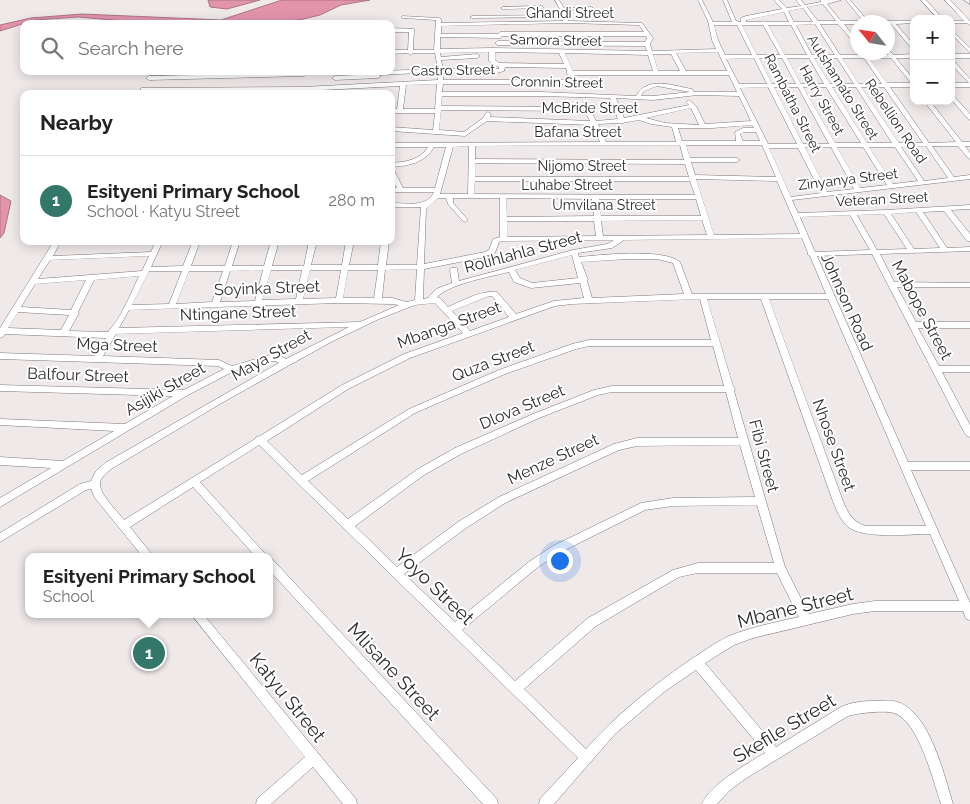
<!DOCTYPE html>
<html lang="en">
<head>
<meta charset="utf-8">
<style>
  body { margin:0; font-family:Raleway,sans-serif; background:#f6f6f6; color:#222 }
  .controls { position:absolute; right:15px; top:15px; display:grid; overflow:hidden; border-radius:10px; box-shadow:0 2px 12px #0003 }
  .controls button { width:45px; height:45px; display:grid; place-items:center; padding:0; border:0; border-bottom:1px solid #e0e0e0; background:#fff; color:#222; font:25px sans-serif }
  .compass { position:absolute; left:850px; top:15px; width:45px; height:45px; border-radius:50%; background:#fff; box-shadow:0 2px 12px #0003; rotate:300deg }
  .you { position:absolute; left:559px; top:560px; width:18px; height:18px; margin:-12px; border:4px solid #fff; border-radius:50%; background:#1a73e8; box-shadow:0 0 0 8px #1a73e833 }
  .badge { display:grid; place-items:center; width:32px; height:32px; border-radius:50%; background:#33776b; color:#fff; font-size:16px; font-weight:700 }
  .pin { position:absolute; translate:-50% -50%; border:2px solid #fff; box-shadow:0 1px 5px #0006 }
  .popup { position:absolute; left:25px; top:553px; width:248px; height:65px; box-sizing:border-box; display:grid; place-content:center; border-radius:10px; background:#fff; filter:drop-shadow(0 1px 4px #0005); font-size:16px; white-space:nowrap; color:#767676 }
  .popup b { font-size:19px; color:#222 }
  .popup::after { content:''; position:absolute; left:50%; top:100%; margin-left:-10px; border:10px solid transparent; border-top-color:#fff }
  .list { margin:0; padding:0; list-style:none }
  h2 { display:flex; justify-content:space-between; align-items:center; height:65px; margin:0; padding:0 20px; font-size:21px }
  h2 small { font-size:16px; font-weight:400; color:#767676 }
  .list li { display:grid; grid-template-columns:32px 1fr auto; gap:15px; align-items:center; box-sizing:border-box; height:90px; padding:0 20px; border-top:1px solid #e0e0e0 }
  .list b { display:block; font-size:19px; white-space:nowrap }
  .list p { margin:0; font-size:16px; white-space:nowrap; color:#767676 }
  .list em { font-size:16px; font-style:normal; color:#767676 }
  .icon { flex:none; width:28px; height:28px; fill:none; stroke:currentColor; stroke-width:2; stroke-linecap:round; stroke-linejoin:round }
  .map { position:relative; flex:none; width:970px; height:804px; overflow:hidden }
  .search { position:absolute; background:#fff; box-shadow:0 2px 12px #0003; left:20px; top:20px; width:375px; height:55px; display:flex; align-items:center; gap:12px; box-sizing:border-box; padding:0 18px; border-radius:10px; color:#767676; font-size:19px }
  .panel { position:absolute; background:#fff; box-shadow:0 2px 12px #0003; left:20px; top:90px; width:375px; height:155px; border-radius:10px }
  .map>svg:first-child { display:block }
  .water { fill:#e294ac; stroke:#ac7586 }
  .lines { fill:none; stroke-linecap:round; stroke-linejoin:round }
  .minor-casing { stroke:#7d7778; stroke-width:1 }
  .minor { fill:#fff; fill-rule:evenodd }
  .labels { text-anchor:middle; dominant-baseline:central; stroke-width:4; stroke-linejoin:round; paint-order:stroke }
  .far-street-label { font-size:14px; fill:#2e2c2c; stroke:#fff }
  .street-label { font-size:16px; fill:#2e2c2c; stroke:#fff }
  .near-street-label { font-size:19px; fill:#2e2c2c; stroke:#fff }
</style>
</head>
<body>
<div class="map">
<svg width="970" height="804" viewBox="0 0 970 804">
  <rect width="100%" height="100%" fill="#f0e9ea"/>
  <g class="water">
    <polygon points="208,0 260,0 227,9 210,7"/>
    <polygon points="282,0 370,0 341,5 320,15 299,20 222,24 147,23 78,17 35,20 0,31 0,25 31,18 82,14 221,20"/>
    <polygon points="0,195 11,201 4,233 0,238"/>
  </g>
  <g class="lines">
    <defs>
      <g id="minor">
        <path d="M 555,0 L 559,0 L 564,8 L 591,7 L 593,8 L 591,9 L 566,10 L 568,14 L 568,21 L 642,23 L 653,38 L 650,44 L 652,51 L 716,49 L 712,40 L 708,21 L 698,0 L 702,0 L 713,22 L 732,22 L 723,0 L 727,0 L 736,21 L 741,22 L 741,18 L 746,16 L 782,9 L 774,0 L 779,0 L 787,8 L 801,6 L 796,0 L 801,0 L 805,5 L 821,2 L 821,0 L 841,0 L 827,4 L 841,21 L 863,21 L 846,0 L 850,0 L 868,21 L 914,21 L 914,23 L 896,24 L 914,45 L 914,51 L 891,24 L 888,24 L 888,22 L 858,22 L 858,24 L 844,24 L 858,42 L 858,47 L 838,24 L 820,24 L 840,55 L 862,55 L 861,52 L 865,52 L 867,55 L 888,55 L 887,52 L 889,50 L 894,55 L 914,54 L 914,58 L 896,58 L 914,80 L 914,87 L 890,87 L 929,143 L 956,142 L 924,101 L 930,101 L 962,142 L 970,142 L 970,146 L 965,146 L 970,153 L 970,159 L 968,158 L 958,146 L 932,146 L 954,177 L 970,175 L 970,179 L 792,200 L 798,213 L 886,210 L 970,205 L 970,209 L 951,210 L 970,234 L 970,241 L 967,241 L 944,211 L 923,212 L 947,248 L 970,247 L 970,251 L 880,254 L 894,282 L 970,283 L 970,287 L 897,287 L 916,322 L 970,322 L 970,328 L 918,328 L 939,366 L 970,366 L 970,372 L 942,372 L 970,425 L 970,437 L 967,436 L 965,434 L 872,254 L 817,256 L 908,462 L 970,462 L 970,470 L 911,470 L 970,603 L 970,620 L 966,619 L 963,611 L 875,611 L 853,614 L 753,638 L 734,645 L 705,663 L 776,747 L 841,707 C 852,702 863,701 875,701 C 881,701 888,700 894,701 C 929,708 944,775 953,804 L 941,804 C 933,781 919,721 894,713 C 886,710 857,713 848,716 L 745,779 L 729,791 L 717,804 L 702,804 C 710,784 747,764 765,753 L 696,670 L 664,692 L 615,734 L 554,804 L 539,804 L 540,799 L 578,758 L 259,445 L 200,482 L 268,557 L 256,557 L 193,487 L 130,527 L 154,557 L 143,557 L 95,498 L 91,489 L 86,490 L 0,542 L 0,533 L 80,484 L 91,481 L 96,471 L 105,463 L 279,363 L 276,361 L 270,361 L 234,371 L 188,395 L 0,507 L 0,498 L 51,468 L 0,465 L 0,457 L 63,461 L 114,431 L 0,425 L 0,419 L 125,424 L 173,396 L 0,391 L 0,385 L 184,390 L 224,369 L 218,366 L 0,359 L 0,353 L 95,356 L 106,338 L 5,334 L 3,337 L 0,338 L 0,328 L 54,241 L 61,241 L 53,256 L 151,252 L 156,241 L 163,241 L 151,267 L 183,266 L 193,241 L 200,241 L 191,266 L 225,266 L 233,241 L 240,241 L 232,266 L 264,266 L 271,241 L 279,241 L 272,266 L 304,266 L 309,241 L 317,241 L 311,265 L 342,265 L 346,241 L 354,241 L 349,265 L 378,265 L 381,241 L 389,241 L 386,265 L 417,265 L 421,207 L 391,207 L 391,203 C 406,203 427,208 434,192 L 391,192 L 391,188 L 397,188 L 391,177 L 391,168 L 394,170 L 403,188 L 435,188 L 446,147 L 434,147 C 425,163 408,166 391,167 L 391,163 C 406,162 420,160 428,147 L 391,147 L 391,143 L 600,142 L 592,125 L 487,121 L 465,136 L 391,131 L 391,127 L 433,130 L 435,113 L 391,113 L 391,109 L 397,109 L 400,86 L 302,91 L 143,91 L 141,90 L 141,88 L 303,87 L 438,80 L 438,72 L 379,75 L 381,76 L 378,78 L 335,80 L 332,78 L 335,76 L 377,74 L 375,73 L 378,71 L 438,69 L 435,53 L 413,53 L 410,55 L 408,53 L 391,54 L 391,50 L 408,50 L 409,32 L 391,32 L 391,28 L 414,29 L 413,50 L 434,50 L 436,20 L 404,18 L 402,18 L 402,16 L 439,18 L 441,19 L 441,23 L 563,21 L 563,17 L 472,18 L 470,17 L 472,16 L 563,15 ZM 823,4 L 836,21 L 818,21 L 807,7 ZM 803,8 L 813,22 L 794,22 L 788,11 ZM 784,12 L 789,22 L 766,22 L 764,21 L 762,22 L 746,22 L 746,20 ZM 568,23 L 639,25 L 644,32 L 500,32 L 498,34 L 441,34 L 441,26 ZM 815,24 L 835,55 L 812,55 L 796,25 ZM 714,25 L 737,25 L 752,55 L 725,55 L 718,40 ZM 742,25 L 763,25 L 780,55 L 757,55 ZM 768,25 L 791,25 L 807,55 L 785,55 ZM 502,36 L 646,36 L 647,38 L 645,42 L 498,41 L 495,43 L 498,45 L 645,46 L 647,51 L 492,48 L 440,49 L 440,37 L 500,38 ZM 489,52 L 489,61 L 496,66 L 499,67 L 499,69 L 443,69 L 441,60 L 477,58 L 480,56 L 477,54 L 441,57 L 440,53 ZM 495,52 L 559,53 L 564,64 L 499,63 L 495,60 ZM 718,52 L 727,71 L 686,71 L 676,53 ZM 565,53 L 648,55 L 653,71 L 573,71 ZM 653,54 L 671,54 L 680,71 L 658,71 ZM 754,58 L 767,84 L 739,84 L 726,59 ZM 759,58 L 782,58 L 796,84 L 772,84 ZM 787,58 L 809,58 L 824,84 L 801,84 ZM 814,58 L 837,58 L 854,84 L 830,84 ZM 842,58 L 864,58 L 882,84 L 859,84 ZM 869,58 L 891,58 L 911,83 L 887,83 ZM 505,67 L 566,68 L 567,72 L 566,73 L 572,78 L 574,77 L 574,75 L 729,75 L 737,92 L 694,92 L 692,89 C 673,86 648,75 636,96 L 541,92 L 442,92 L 443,84 L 575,84 L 578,82 L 575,80 L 443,80 L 444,72 L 497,73 L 504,71 ZM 437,84 L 435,109 L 403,109 L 406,85 ZM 657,86 L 690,92 L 653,96 L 641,96 L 644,91 ZM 768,87 L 797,144 L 768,144 L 740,88 ZM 774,87 L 798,87 L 829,144 L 803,144 ZM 803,87 L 826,87 L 861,143 L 835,143 ZM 832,87 L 856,87 L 892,143 L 867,143 ZM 861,87 L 884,87 L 923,143 L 899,143 ZM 698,95 L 739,96 L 751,121 L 705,124 L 696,106 L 689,100 L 686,102 L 689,105 L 624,118 L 616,98 L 653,100 ZM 442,96 L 541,96 L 610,98 L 618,119 L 596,121 L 587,103 L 585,102 L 582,104 L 584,107 L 441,106 ZM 691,108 L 699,125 L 665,123 L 646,118 ZM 441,110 L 585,111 L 590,121 L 490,117 L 491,114 L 488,112 L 486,113 L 483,118 L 464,132 L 439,130 ZM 639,120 L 651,124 L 672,127 L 676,142 L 606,142 L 598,124 L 622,123 ZM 752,125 L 754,128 L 743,128 L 735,132 L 736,141 L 682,141 L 678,128 L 712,128 ZM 744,132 L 756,132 L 760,141 L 743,141 L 740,134 ZM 680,145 L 684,160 L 475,159 L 475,146 ZM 686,145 L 762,145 L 776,177 L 695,175 L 691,162 L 737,162 L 740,160 L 737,158 L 690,158 ZM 469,146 L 468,194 L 440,194 L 453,147 ZM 926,146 L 948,178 L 924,181 L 901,147 ZM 805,147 L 831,147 L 854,189 L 827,192 ZM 837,147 L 863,147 L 887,185 L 860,188 ZM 869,147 L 895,147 L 918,181 L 893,184 ZM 769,148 L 798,148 L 821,193 L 791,197 ZM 475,163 L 685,164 L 689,177 L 475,177 ZM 696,179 L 777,181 L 800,234 L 714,235 ZM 475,181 L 690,181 L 695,195 L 474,194 ZM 438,198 L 446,198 L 448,204 L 463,221 L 465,222 L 468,220 L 453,203 L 453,198 L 500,198 L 500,237 L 493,239 L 489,250 L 485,252 L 424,264 L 426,209 ZM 506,198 L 592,199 L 594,216 L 507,217 ZM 599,199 L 696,199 L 701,216 L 601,216 ZM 916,212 L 940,248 L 914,249 L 891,214 ZM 884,214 L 907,249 L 877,250 L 857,215 ZM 850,215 L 870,250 L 815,252 L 800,217 ZM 702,220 L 707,235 L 603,236 L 601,221 ZM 507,221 L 594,221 L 596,236 L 507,237 ZM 802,238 L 808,253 L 807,254 L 810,256 L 826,294 L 692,294 L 680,262 C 663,248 602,255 579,257 L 578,253 L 612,248 L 624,240 ZM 614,240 L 607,244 L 573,250 L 459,281 L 457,268 L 451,268 L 450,270 L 452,283 L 436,289 L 428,298 L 423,299 L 424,269 L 490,256 L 495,253 L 499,242 L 503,241 ZM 572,255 L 578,278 L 532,283 L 520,278 L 515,270 ZM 149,256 L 142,271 L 38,279 L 50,260 ZM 628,259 L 657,259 L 673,263 L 684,294 L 592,298 L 587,281 L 588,280 L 581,262 ZM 417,269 L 415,300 L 407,302 L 392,298 L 382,298 L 385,270 ZM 263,270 L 255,301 L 220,302 L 230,271 ZM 271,270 L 302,270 L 296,299 L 262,300 ZM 310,270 L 341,270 L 336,298 L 303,299 ZM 348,270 L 378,270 L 374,298 L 343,298 ZM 149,271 L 182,271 L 169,304 L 132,305 ZM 189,271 L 223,271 L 212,302 L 176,304 ZM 509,272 L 514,282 L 531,288 L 580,283 L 584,298 L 554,301 L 516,314 L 497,292 C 481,290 462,301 448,307 L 440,298 L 437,297 C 452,283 489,277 509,272 ZM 139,276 C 132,291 120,321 108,331 L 109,332 L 69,331 L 79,313 L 78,312 L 94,280 ZM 86,280 L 71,310 L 21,307 L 35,284 ZM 489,296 L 492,296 L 509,317 L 470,331 L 452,311 ZM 700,299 L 711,340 L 589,340 L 572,344 L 499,370 L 409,409 L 302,475 L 267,441 L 348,389 L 410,358 L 555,306 L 572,304 ZM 707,299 L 761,299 L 830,493 C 834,504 838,516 846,525 C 860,540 909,534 930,534 L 959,601 L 875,601 L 853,604 L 809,614 L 785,567 L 734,391 L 735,389 L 733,386 ZM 769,299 L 828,299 L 926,526 L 866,526 C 850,522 845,507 840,493 ZM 339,303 L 392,304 L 399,305 L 360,322 L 119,328 L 129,310 ZM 435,303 L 463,333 L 404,354 L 342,385 L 260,436 L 256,437 L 255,439 L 124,520 C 118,512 100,495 100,484 C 100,477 107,473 111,469 L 225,401 L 331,342 L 379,319 L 415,305 ZM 18,312 L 69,315 L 61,330 L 8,328 ZM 349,327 L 286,359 L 278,355 L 270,355 L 232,366 L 219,360 L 103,356 L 116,334 ZM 589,346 L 713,346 L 724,386 L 612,386 L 594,390 L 533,414 L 455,448 L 418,469 L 348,519 L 308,481 L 415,413 L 505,374 L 576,349 ZM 612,392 L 726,392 L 738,438 L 637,438 L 614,444 L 499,497 L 458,522 L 397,567 L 355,526 L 424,475 L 461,454 L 539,418 L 598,395 ZM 740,445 L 755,497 L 673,498 L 641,503 L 553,546 L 530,561 L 455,622 L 404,574 L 466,528 L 505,503 L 619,450 L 637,446 ZM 757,505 L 774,563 L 698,563 L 673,570 L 588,618 L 515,681 L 462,630 L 538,567 L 561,552 L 645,510 L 673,506 ZM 698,573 L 777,573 L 799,617 C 776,622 752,627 729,636 C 714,643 701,653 687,662 C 650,688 616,715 586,749 L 524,689 L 596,626 L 679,577 Z"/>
        <polygon points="921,0 926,0 943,19 938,19"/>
        <polygon points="945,0 950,0 970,21 970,25 967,23 951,23 951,21 964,21"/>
        <polygon points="964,0 969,0 970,4"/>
        <polygon points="541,6 543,7 543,8 503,9 501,8 503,7"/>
        <polygon points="951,29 970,48 970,53 951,33"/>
        <rect x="951" y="54" width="19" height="4"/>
        <polygon points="951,58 970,79 970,87 951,87 951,83 969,83 951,64"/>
        <polygon points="302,73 305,75 304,76 149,80 146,78 149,76"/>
        <polygon points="951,93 970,114 970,120 968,119 951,99"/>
        <polygon points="269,558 273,560 497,799 498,804 483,804 269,570"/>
        <polygon points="191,614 203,614 356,799 357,804 343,804 313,767 271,804 256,804 257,799 305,757"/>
      </g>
    </defs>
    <use href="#minor" class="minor-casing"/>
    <use href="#minor" class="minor"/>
  </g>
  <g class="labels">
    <g class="far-street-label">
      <text x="570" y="13">Ghandi Street</text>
      <text transform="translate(556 40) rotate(1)">Samora Street</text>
      <text transform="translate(453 70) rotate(-1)">Castro Street</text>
      <text transform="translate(557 82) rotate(1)">Cronnin Street</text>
      <text transform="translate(843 87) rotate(58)">Autshamato Street</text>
      <text transform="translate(822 100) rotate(61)">Harry Street</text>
      <text transform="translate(793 103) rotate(63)">Rambatha Street</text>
      <text x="590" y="108">McBride Street</text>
      <text transform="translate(896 121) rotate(56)">Rebellion Road</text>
      <text x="578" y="132">Bafana Street</text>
      <text x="582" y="166">Nijomo Street</text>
      <text transform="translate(848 179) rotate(-7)">Zinyanya Street</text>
      <text x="567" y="185">Luhabe Street</text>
      <text transform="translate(882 199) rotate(-3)">Veteran Street</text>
      <text x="604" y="205">Umvilana Street</text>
    </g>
    <g class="street-label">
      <text transform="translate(523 252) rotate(-15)">Rolihlahla Street</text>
      <text transform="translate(267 288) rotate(-2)">Soyinka Street</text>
      <text transform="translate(847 302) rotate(66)">Johnson Road</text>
      <text transform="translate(922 310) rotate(62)">Mabope Street</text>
      <text transform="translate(238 313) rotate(-2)">Ntingane Street</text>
      <text transform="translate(449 325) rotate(-20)">Mbanga Street</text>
      <text transform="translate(117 345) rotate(2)">Mga Street</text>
      <text transform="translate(271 355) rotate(-29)">Maya Street</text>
      <text transform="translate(493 361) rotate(-21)">Quza Street</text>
      <text transform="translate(78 375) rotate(2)">Balfour Street</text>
      <text transform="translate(165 389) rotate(-30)">Asijiki Street</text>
      <text transform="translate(522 407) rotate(-23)">Dlova Street</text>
      <text transform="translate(834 445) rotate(70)">Nhose Street</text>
      <text transform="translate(764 456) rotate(75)">Fibi Street</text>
      <text transform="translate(553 459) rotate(-25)">Menze Street</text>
    </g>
    <g class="near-street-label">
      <text transform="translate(435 586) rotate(44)">Yoyo Street</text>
      <text transform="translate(795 607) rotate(-14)">Mbane Street</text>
      <text transform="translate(394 671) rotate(47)">Mlisane Street</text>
      <text transform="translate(288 697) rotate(51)">Katyu Street</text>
      <text transform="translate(784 728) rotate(-31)">Skefile Street</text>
    </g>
  </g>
</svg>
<div class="controls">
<button>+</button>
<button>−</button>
</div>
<svg class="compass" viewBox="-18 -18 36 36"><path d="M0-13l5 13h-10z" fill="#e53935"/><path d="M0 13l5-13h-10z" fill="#767676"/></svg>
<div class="you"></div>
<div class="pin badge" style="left:149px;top:653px">1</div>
<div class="popup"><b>Esityeni Primary School</b>School</div>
<div class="search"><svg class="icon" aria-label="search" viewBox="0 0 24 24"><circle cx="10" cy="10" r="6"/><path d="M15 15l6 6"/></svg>Search here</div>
<section class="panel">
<h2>Nearby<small></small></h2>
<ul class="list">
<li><span class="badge">1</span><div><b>Esityeni Primary School</b><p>School · Katyu Street</p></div><em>280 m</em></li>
</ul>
</section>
</div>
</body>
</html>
